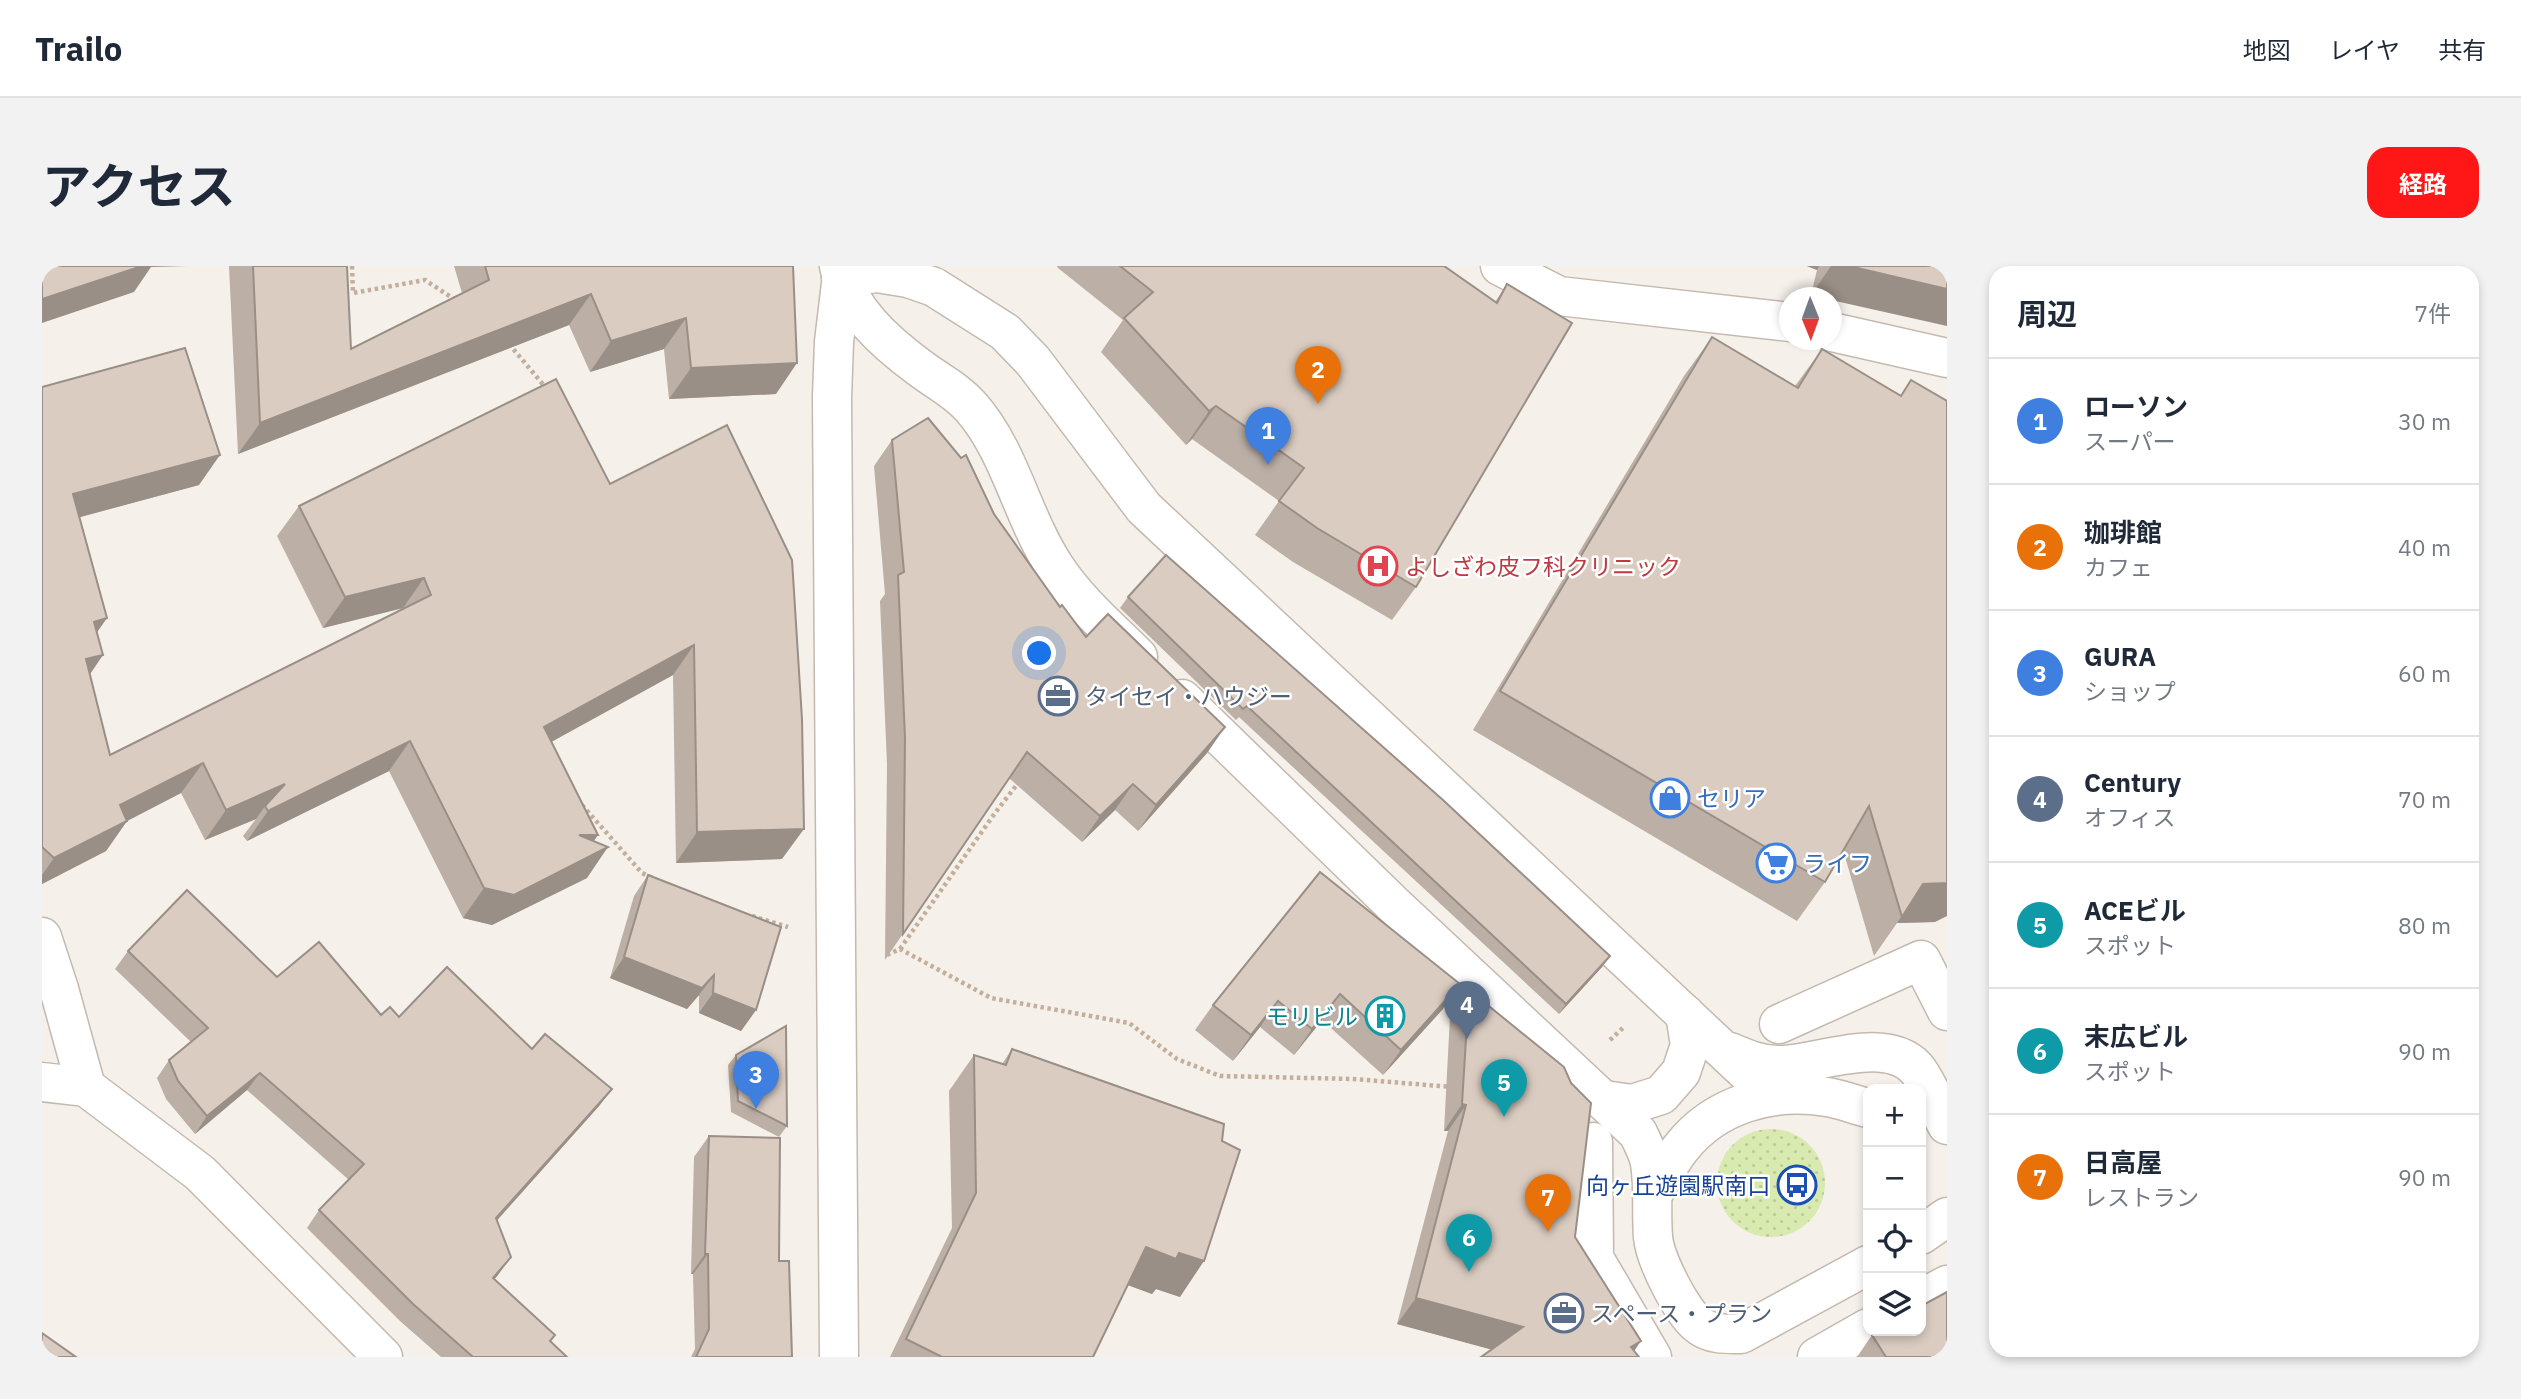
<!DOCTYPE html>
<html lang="ja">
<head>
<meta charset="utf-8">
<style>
  body { margin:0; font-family:"IBM Plex Sans","Noto Sans JP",sans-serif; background:#f2f2f3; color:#1f2937 }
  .controls { position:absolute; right:21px; bottom:21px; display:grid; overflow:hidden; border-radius:14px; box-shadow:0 4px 10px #0003 }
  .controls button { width:63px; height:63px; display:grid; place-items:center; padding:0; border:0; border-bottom:2px solid #e0e1e3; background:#fff; color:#1f2937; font:35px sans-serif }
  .compass { position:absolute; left:1737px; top:21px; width:63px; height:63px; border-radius:50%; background:#fff; box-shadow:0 4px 10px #0003; rotate:179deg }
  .you { position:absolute; left:998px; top:388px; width:24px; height:24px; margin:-18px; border:5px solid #fff; border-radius:50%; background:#1a73e8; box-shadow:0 0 0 10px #1a73e833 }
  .badge { display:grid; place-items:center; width:46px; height:46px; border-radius:50%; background:#ff1617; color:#fff; font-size:23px; font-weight:700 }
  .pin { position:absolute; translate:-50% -58px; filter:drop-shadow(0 2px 4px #0008) }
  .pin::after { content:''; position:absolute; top:37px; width:24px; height:21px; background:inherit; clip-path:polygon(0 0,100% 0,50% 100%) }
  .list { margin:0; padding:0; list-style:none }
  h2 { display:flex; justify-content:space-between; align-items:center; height:91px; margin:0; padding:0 28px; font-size:30px }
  h2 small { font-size:23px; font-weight:400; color:#747a83 }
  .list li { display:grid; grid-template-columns:46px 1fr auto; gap:21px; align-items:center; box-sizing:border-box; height:126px; padding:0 28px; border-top:2px solid #e0e1e3 }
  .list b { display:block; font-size:26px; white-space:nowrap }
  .list p { margin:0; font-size:23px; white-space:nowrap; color:#747a83 }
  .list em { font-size:23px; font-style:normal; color:#747a83 }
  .icon { flex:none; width:38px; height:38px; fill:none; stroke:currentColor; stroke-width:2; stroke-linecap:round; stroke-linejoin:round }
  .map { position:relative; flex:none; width:1905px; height:1091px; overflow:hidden; border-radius:21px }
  header { display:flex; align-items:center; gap:42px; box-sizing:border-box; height:98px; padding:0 35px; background:#fff; border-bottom:2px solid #e0e1e3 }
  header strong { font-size:33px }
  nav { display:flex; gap:38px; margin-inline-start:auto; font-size:24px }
  .intro { display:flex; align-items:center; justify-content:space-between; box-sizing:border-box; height:168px; padding:0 42px }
  h1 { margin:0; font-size:49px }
  .button { padding:18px 32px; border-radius:21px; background:#ff1617; color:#fff; font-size:24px; font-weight:700 }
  main { display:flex; gap:42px; padding:0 42px }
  aside { flex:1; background:#fff; border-radius:21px; box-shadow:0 4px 10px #0003 }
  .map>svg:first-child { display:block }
  .garden { fill:url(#garden-dots) }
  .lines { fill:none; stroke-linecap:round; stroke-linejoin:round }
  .minor-casing { stroke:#c4b9ae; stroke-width:41 }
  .path { stroke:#c3af9c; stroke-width:4.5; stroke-dasharray:3.5 3.5; stroke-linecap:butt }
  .minor { stroke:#fff; stroke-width:38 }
  .wall { fill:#bbafa6 }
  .shaded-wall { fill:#998f87 }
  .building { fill:#daccc1; stroke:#998f87; stroke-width:2 }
  .labels { text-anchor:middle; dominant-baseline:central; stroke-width:5; stroke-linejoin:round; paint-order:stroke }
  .health-label { font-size:23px; fill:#be3a42; stroke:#fff; text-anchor:start }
  .service-label { font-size:23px; fill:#4e5e75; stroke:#fff; text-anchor:start }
  .shop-label { font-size:23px; fill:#366cbe; stroke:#fff; text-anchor:start }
  .culture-label { font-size:23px; fill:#0d838f; stroke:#fff; text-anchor:end }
  .transit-label { font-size:23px; fill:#164399; stroke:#fff; text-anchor:end }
</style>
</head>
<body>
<header>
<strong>Trailo</strong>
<nav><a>地図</a><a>レイヤ</a><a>共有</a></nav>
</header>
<div class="intro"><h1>アクセス</h1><a class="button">経路</a></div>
<main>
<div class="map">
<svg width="1905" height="1091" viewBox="0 0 1905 1091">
  <defs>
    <pattern id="garden-dots" width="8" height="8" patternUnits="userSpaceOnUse" patternTransform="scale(1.75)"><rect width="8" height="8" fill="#d9eab1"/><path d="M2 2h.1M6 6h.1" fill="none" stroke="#bcca99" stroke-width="1.8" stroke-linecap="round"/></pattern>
  </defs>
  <rect width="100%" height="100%" fill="#f5f0e9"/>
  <circle class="garden" cx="1729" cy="917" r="54"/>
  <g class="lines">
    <defs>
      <g id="minor">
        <path d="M 797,0 C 805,43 844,77 878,102 C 895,115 914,124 929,141 C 968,185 980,251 1013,301 C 1035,335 1068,363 1096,391"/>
        <polyline points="1458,0 1517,30 1748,56"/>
        <polyline points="799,11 835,7 866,12 892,21 963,66 991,95 1102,242 1730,830"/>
        <polyline points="1790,66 1905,92"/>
        <path d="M 1140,433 L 1352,639 L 1596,867 C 1600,876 1606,886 1608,897 C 1612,922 1609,946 1611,971 C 1613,993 1640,1048 1658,1060 C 1670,1069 1685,1068 1699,1068 L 1826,999"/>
        <polyline points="0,671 17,723 44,821"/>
        <polyline points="1737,758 1879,694 1905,745"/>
        <path d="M 1688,786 C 1704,793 1721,800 1739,799 C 1777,798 1843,769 1874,802 C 1884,813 1897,845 1905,859"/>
        <polyline points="0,816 44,821 158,907 341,1091"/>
        <polyline points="1562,834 1590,838 1619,829 1639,806 1648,779 1643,748"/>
        <polyline points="1551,876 1552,992 1610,1091"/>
        <path d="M 1611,928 C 1620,913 1628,895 1639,882 C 1673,838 1731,822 1785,831 C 1799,833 1813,839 1826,842"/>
        <polyline points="1879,969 1905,951"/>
        <polyline points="1879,1033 1905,1019"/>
        <polyline points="797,1091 790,131 792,76 800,9"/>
        <polyline points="1775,1091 1826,1062"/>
      </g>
    </defs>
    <use href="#minor" class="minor-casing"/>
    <g class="path">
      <polyline points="310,0 311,27 383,14 415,35"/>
      <polyline points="467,78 504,122"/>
      <polyline points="540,539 600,607 611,612"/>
      <polyline points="710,650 746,661"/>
      <polyline points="858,683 953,547 977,516"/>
      <polyline points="845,689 858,683 949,732 1087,757 1135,793 1178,810 1312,813 1410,821"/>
      <polyline points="1568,774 1582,761"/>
    </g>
    <use href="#minor" class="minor"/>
  </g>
  <g class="wall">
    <polygon points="187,0 305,0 309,83 420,27 412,0 751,0 734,128 627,133 622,83 548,106 527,59 196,188"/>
    <polygon points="1015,0 1402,0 1453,36 1465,18 1374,321 1350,354 1251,296 1213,269 1237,235 1150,173 1144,179 1059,86 1081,54 1016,2"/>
    <polygon points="1765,0 1905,0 1769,29 1775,4"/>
    <polygon points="1670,71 1753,120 1780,83 1859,129 1869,114 1893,656 1855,657 1832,690 1801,584 1783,616 1755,655 1431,464 1642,110"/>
    <polygon points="0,121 157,219 37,251 65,352 55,366 48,409 68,489 361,342 281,362 235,270 257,240 568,218 685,159 740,593 634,597 631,409 509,476 556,569 551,575 545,612 450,659 421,652 347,505 205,575 201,570 214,553 163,574 139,527 85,555 64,585 0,618"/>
    <polygon points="850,174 952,248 1018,341 1044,371 1183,461 1165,487 1096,565 1073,544 1040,576 967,512 843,694 845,498 838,335 843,328 832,200"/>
    <polygon points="1086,331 1568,690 1560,701 1517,748 1197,451 1194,454 1078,342"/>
    <polygon points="606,609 714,744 699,765 657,747 657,729 645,743 568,712 592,630"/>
    <polygon points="86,685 235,711 339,749 357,751 490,783 570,823 557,840 455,954 456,1009 452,1013 509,1076 525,1091 399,1091 358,1055 265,962 277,944 307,914 205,824 153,868 124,833 115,812 127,794 149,776 73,703"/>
    <polygon points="1418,718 1400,744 1341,809 1280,754 1252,789 1218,761 1191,795 1153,764 1171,739"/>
    <polygon points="1427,724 1533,971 1592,1085 1449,1083 1355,1058 1406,865 1402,865 1408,750"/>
    <polygon points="970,783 1138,1031 1114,1023 1110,1028 1086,1019 1051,1091 848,1091 910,962 907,825 932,789 960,798"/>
    <polygon points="694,789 745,860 737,871 689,846 686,799"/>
    <polygon points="667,870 737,995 750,1091 649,1091 653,1083 651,1008 649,1008 652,891"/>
    <polygon points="1830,1069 1905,1091 1815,1091"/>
  </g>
  <g class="shaded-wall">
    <polygon points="86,0 145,0 109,1 92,26 0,57 0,33"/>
    <polygon points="1765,0 1777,0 1775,4"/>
    <polygon points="1789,0 1807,0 1905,23 1905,60 1789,34 1789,32 1780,32 1769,29"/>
    <polygon points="549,28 527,59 196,188 218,157"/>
    <polygon points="644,52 622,83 548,106 569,75"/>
    <polygon points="755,97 734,128 627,133 649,102"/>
    <polygon points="1174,140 1150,173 1144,179 1167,145"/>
    <polygon points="178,189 157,219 9,259 31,228"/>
    <polygon points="382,312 361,342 281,362 303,331"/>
    <polygon points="65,352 43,383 52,356"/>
    <polygon points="652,379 631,409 480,492 502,461"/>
    <polygon points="61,389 40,420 44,393"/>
    <polygon points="1183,461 1165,487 1096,565 1114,539"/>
    <polygon points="368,475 347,505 205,575 226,545"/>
    <polygon points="161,497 139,527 85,555 64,585 0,618 0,609 12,592 78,539"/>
    <polygon points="243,518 223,540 214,553 163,574 184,544"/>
    <polygon points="1091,518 1073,544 1040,576 1058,550"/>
    <polygon points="762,563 740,593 634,597 655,566"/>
    <polygon points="537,569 556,569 537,596 566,581 545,612 450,659 421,652 442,622"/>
    <polygon points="1905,617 1905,650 1893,656 1855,657 1881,618"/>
    <polygon points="1568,690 1560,701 1517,748 1524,738"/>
    <polygon points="582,691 672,709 657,729 645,743 568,712"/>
    <polygon points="1418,718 1400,744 1341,809 1359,784"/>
    <polygon points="671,727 714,744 699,765 657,747"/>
    <polygon points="1298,728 1280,754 1252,789 1270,763"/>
    <polygon points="1236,735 1218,761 1191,795 1209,769"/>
    <polygon points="218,807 205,824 153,868 165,850"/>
    <polygon points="570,823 557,840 442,969 454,952"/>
    <polygon points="1420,838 1424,839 1406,865 1402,865"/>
    <polygon points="1104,981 1137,987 1162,995 1138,1031 1114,1023 1110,1028 1080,1017"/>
    <polygon points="663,988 666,988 651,1008 649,1008"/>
    <polygon points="469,991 456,1009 438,1030 451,1012"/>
    <polygon points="1374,1032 1481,1061 1462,1087 1355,1058"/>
    <polygon points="1599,1075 1588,1091 1589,1081"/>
  </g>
  <g class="building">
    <polygon points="0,0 100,0 0,33"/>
    <polygon points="211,0 305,0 309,83 447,14 443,0 751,0 755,97 649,102 644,52 569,75 549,28 218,157"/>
    <polygon points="1078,0 1402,0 1455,37 1465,18 1530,57 1374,321 1275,262 1237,235 1262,202 1174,140 1167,145 1082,52 1111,26"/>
    <polygon points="1807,0 1905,0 1905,23"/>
    <polygon points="1670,71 1756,122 1780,83 1859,130 1869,114 1905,135 1905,617 1881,618 1860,651 1827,540 1783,616 1458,425"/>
    <polygon points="143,82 178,189 31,228 65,352 52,356 61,389 44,393 68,489 389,329 382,312 303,331 257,240 514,113 568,218 685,159 750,294 760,453 762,563 655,566 652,379 502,461 556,569 537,569 566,581 472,629 442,622 368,475 226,545 223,540 243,518 184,544 161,497 78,539 85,555 12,592 0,581 0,121"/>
    <polygon points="886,152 919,192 924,189 952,248 1018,341 1020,339 1044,371 1066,348 1183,461 1114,539 1091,518 1058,550 985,486 861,668 863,472 856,309 862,306 850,174"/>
    <polygon points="1124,289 1401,534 1568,690 1524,738 1205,440 1201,443 1086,331"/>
    <polygon points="1278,606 1418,718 1359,784 1298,728 1270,763 1236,735 1209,769 1171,739"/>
    <polygon points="606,609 739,661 714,744 671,727 672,709 660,722 582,691"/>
    <polygon points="145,624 235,711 277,676 339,749 348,741 357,751 405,701 490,783 503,768 570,823 454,952 469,991 451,1012 513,1069 508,1075 525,1091 431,1091 371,1038 277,944 322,898 218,807 165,850 136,815 127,794 166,762 86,685"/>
    <polygon points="1427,724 1522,801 1529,817 1549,837 1533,971 1599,1075 1589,1081 1597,1091 1439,1091 1481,1061 1374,1032 1424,839 1420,838"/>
    <polygon points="744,760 745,860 696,835 694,789"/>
    <polygon points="970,783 1182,858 1180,875 1198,884 1162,995 1137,987 1134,993 1104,981 1051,1091 900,1091 864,1073 934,927 932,789 964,799"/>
    <polygon points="667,870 738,872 737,995 747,995 750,1091 654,1091 667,1063 666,988 663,988"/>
    <polygon points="1905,1026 1905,1091 1844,1091 1830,1069 1837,1065 1879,1065 1879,1040"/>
    <polygon points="0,1067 34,1091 0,1091"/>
  </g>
  <defs>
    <symbol id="hospital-ring" viewBox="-11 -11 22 22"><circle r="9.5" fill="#fff" stroke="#e0444e" stroke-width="1.5"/><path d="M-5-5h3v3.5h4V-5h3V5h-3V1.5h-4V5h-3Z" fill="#e0444e"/></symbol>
    <symbol id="office-ring" viewBox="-11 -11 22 22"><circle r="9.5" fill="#fff" stroke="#5c6f8a" stroke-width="1.5"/><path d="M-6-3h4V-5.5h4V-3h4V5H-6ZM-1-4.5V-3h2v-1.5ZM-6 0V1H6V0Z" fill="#5c6f8a"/></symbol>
    <symbol id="shop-ring" viewBox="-11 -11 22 22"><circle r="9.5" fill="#fff" stroke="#3f7fe0" stroke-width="1.5"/><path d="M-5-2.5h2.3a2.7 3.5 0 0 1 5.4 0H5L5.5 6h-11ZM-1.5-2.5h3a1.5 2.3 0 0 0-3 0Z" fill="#3f7fe0"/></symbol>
    <symbol id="supermarket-ring" viewBox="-11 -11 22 22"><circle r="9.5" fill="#fff" stroke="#3f7fe0" stroke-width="1.5"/><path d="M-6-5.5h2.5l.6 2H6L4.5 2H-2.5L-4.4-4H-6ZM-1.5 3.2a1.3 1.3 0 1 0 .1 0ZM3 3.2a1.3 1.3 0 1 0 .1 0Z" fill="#3f7fe0"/></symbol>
    <symbol id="building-ring" viewBox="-11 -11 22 22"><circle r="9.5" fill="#fff" stroke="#0f9aa8" stroke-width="1.5"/><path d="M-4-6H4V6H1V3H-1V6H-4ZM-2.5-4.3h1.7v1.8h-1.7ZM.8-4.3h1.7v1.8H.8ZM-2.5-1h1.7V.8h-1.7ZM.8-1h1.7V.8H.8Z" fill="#0f9aa8"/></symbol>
    <symbol id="bus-ring" viewBox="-11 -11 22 22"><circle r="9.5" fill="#fff" stroke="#1a4fb4" stroke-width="1.5"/><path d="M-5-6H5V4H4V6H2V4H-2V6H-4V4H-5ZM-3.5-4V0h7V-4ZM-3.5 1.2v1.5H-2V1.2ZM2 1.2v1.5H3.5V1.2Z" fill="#1a4fb4"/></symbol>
  </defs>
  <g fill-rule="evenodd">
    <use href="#hospital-ring" x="1314" y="278" width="44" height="44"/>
    <use href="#office-ring" x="994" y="408" width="44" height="44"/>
    <use href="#shop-ring" x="1606" y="510" width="44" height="44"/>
    <use href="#supermarket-ring" x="1712" y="575" width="44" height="44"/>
    <use href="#building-ring" x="1321" y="728" width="44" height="44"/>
    <use href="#bus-ring" x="1733" y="897" width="44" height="44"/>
    <use href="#office-ring" x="1500" y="1025" width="44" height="44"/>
  </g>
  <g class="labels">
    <g class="health-label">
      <text x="1363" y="300">よしざわ皮フ科クリニック</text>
    </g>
    <g class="service-label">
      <text x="1043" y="430">タイセイ・ハウジー</text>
      <text x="1549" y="1047">スペース・プラン</text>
    </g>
    <g class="shop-label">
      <text x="1655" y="532">セリア</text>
      <text x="1761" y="597">ライフ</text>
    </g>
    <g class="culture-label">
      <text x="1316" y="750">モリビル</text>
    </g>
    <g class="transit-label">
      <text x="1728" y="919">向ヶ丘遊園駅南口</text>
    </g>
  </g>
</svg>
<div class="controls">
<button>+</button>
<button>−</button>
<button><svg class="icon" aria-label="locate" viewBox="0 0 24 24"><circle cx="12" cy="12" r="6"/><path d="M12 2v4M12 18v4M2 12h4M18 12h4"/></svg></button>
<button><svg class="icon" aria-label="layers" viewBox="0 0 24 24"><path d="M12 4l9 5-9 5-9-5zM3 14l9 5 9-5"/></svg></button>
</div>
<svg class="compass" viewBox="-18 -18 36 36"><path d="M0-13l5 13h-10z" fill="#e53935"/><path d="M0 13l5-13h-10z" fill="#747a83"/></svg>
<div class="you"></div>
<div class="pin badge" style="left:1226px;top:199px;background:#3f7fe0">1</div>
<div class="pin badge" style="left:1276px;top:138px;background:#e8710a">2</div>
<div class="pin badge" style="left:714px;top:843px;background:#3f7fe0">3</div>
<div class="pin badge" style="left:1425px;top:773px;background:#5c6f8a">4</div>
<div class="pin badge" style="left:1462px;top:851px;background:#0f9aa8">5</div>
<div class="pin badge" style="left:1427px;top:1006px;background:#0f9aa8">6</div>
<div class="pin badge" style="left:1506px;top:966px;background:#e8710a">7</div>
</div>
<aside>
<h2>周辺<small>7件</small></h2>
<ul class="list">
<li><span class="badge" style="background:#3f7fe0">1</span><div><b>ローソン</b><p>スーパー</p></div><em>30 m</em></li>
<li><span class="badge" style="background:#e8710a">2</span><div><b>珈琲館</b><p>カフェ</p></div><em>40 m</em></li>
<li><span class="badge" style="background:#3f7fe0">3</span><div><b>GURA</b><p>ショップ</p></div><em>60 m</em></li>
<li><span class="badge" style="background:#5c6f8a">4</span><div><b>Century</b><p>オフィス</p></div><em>70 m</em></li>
<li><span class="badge" style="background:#0f9aa8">5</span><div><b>ACEビル</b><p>スポット</p></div><em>80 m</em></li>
<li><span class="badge" style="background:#0f9aa8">6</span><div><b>末広ビル</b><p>スポット</p></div><em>90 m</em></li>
<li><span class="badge" style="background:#e8710a">7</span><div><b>日高屋</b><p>レストラン</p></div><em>90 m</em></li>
</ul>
</aside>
</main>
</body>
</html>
